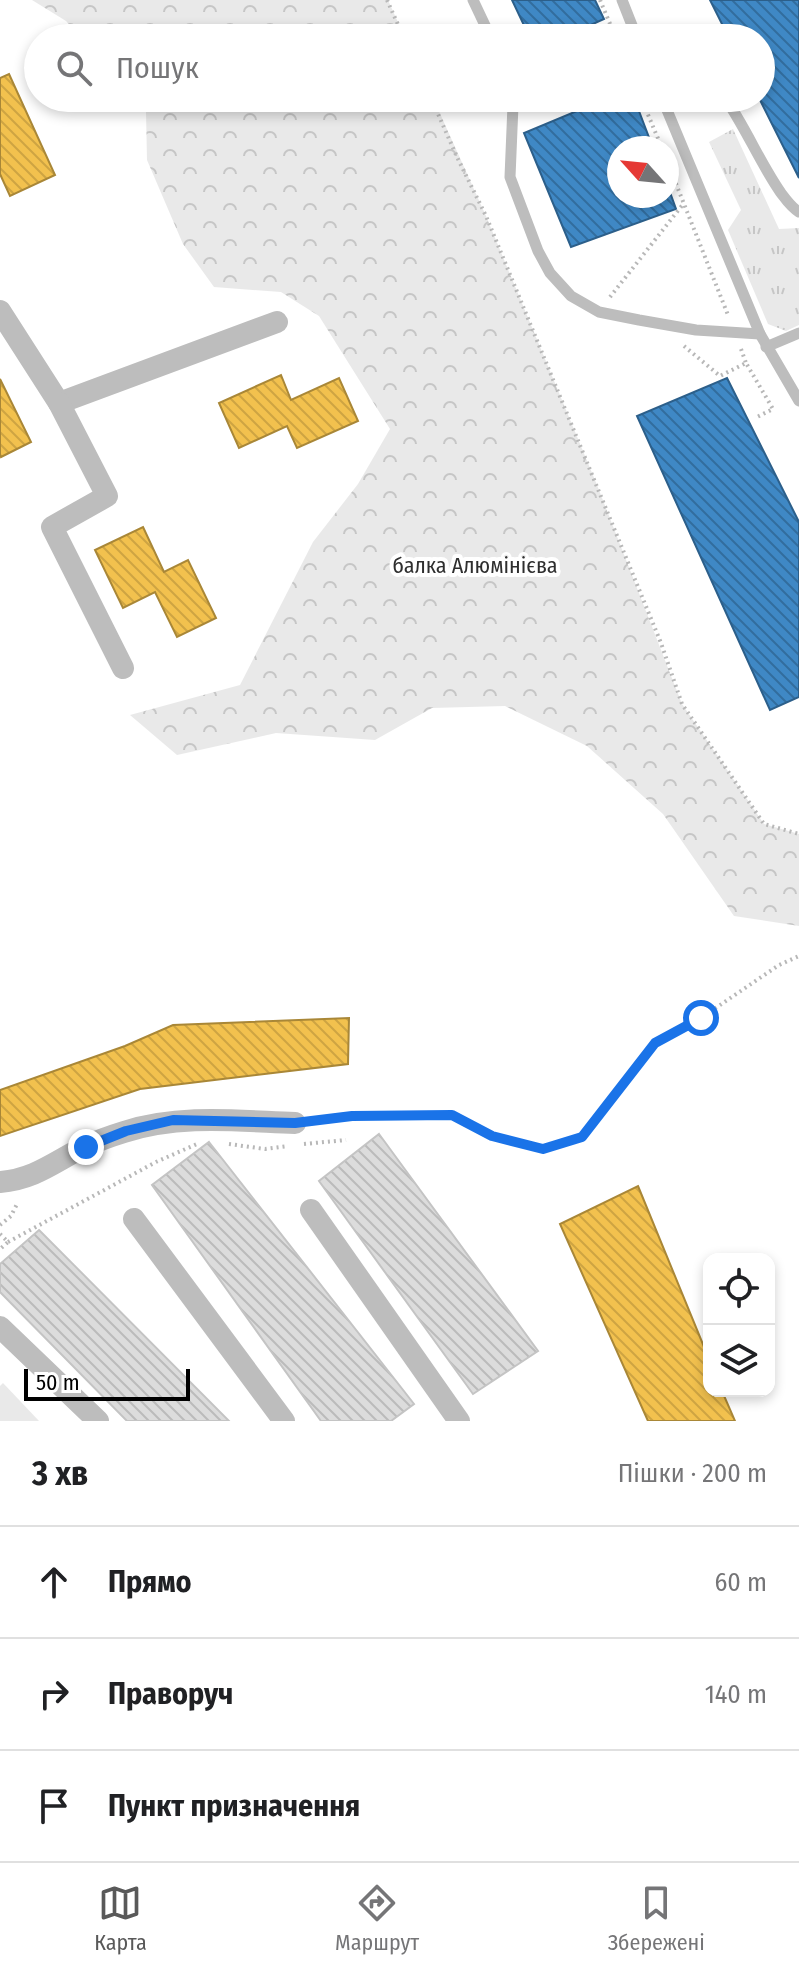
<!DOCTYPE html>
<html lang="uk">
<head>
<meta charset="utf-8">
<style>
  body { margin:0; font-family:"Fira Sans Condensed",sans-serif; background:#f6f6f6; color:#202124 }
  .controls { position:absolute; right:24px; bottom:24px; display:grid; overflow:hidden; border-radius:16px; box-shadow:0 4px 12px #0003 }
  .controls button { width:72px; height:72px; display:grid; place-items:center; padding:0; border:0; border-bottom:2px solid #e0e0e0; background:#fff; color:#202124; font:40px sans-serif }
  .compass { position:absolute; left:607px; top:136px; width:72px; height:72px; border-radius:50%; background:#fff; box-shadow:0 4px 12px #0003; rotate:297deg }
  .scale { position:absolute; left:24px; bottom:20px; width:166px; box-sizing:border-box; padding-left:8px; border:4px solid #000; border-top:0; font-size:22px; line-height:28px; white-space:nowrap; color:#000; -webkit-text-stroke:6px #fff; paint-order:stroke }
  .stop { position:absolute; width:24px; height:24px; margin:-18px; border:6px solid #1a73e8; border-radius:50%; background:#fff }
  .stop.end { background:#1a73e8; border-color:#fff; box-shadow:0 2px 8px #0008 }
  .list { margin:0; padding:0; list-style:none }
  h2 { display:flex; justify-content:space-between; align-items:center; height:104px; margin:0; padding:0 32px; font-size:34px }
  h2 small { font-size:26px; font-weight:400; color:#757577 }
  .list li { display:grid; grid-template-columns:52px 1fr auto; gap:24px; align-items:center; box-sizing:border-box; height:112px; padding:0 32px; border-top:2px solid #e0e0e0 }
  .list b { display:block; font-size:30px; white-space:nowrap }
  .list em { font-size:26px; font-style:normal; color:#757577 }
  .icon { flex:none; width:44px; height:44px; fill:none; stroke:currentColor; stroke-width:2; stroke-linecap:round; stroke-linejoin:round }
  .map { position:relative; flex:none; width:799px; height:1421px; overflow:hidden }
  .search { position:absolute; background:#fff; box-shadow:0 4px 12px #0003; left:24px; right:24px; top:24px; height:88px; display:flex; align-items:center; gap:20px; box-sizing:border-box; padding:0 28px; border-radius:44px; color:#757577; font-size:30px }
  .sheet { height:440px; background:#fff }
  nav { display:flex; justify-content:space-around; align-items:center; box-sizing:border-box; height:112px; border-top:2px solid #e0e0e0; background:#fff; font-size:22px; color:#757577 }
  nav a { display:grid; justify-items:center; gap:4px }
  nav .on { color:#595959 }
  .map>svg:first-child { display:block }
  .grass { fill:url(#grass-tufts) }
  .forest { fill:url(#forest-crowns) }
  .pitch { fill:#e9e9e9 }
  .homes { fill:url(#homes-back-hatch); stroke:#a98737; stroke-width:2 }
  .schools { fill:url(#schools-back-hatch); stroke:#2c5f8a; stroke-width:2 }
  .building { fill:url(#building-back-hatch); stroke:#c4c4c4; stroke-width:2 }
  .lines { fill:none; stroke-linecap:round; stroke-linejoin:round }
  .path { stroke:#b8b8b8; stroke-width:4; stroke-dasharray:2 4; stroke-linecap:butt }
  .lane { stroke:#bdbdbd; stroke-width:11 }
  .street { stroke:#bdbdbd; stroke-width:22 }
  .route { stroke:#1a73e8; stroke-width:10 }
  .labels { text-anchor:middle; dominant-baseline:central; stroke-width:8; stroke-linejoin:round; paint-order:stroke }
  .park-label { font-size:22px; fill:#2e2e2e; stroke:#fff }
</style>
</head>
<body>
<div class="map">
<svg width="799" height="1421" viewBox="0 0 799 1421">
  <defs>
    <pattern id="grass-tufts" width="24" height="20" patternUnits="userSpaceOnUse" patternTransform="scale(2)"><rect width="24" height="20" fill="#e9e9e9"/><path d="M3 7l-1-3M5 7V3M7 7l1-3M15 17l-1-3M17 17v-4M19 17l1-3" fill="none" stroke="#c6c6c6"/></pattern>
    <pattern id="forest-crowns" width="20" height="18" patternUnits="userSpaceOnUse" patternTransform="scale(2)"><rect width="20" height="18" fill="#e9e9e9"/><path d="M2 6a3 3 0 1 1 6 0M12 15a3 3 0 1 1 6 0" fill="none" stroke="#c6c6c6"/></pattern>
    <pattern id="homes-back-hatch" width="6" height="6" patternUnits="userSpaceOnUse" patternTransform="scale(2)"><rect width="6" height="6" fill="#f2c14e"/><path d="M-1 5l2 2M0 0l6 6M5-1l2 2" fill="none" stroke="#cea442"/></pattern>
    <pattern id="schools-back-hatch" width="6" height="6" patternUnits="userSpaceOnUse" patternTransform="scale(2)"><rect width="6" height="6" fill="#3f88c5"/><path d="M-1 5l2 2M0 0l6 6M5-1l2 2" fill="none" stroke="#326d9e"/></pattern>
    <pattern id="building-back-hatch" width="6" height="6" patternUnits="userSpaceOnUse" patternTransform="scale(2)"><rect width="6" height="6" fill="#dcdcdc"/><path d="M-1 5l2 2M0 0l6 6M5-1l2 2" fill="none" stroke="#bbb"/></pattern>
  </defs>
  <rect width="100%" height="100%" fill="#fff"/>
  <polygon class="grass" points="733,129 779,229 799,228 799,325 786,331 768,324 728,230 741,210 709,142"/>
  <g class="forest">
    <polygon points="32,0 388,0 405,38 81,38 66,21"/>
    <polygon points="134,98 433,98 486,216 597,485 682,704 764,824 799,834 799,926 734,916 663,814 587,746 505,706 432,708 375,740 276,733 177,755 130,715 240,685 313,542 358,484 390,429 319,316 281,292 214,287 183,244 147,160 146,112"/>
  </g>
  <polygon class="pitch" points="3,1383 39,1421 0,1421 0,1386"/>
  <g class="homes">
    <polygon points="9,74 55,175 10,196 0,174 0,78"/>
    <polygon points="281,375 291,400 339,378 358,421 297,448 287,426 239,448 219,403"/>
    <polygon points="0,379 31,442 1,457 0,454"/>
    <polygon points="143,527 164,572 188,560 216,618 177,637 155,592 123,608 95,550"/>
    <polygon points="349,1018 348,1064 140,1089 0,1136 0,1090 125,1046 173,1025"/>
    <polygon points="638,1186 709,1359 709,1391 722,1391 735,1421 648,1421 560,1224"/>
  </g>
  <g class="schools">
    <polygon points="512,0 595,0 604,19 562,38 530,38"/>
    <polygon points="710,0 799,0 799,178 759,98 761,98 761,38 729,38"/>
    <polygon points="608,98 634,98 653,148 619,148 619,196 667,196 667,184 676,209 571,247 524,133"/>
    <polygon points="727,378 799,522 799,697 770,710 637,416"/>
  </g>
  <g class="building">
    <polygon points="379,1134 538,1351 473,1394 319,1181"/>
    <polygon points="209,1142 414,1404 391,1421 321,1421 152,1185"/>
    <polygon points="39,1230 229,1421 127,1421 0,1292 0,1264"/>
  </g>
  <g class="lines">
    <g class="path">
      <polyline points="387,0 404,38"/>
      <polyline points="600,0 616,38"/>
      <polyline points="431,98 457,157 486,216 661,643 682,704 764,824 799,834"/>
      <polyline points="641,98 662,148"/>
      <polyline points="667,161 728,315"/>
      <polyline points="610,297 684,203"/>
      <polyline points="684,346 720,376 746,363 773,409 755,418"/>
      <polyline points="741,349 746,363"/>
      <polyline points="317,1120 352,1116 452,1115 492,1136 543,1149 582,1137 655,1043 701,1018 779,965 799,956"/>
      <polyline points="229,1144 265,1149 288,1146"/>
      <polyline points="304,1144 346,1140"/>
      <polyline points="0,1225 11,1216 18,1202"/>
      <polyline points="0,1234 8,1242 0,1249"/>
      <polyline points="8,1242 156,1162 197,1144"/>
    </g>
    <g class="lane">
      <polyline points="473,0 491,38"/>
      <polyline points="622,0 637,38"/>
      <polyline points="515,98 513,105 510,177 538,251 550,273 571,296 599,312 639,320 696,330 760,334"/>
      <polyline points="526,98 535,104 575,98"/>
      <polyline points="662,98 760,334 799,401"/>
      <path d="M 725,98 C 746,128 760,163 781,193 C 787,201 791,207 799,212"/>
      <polyline points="766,347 799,333"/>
    </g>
    <g class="street">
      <polyline points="0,311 59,403 277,322"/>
      <polyline points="59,403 107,496 52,527 123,668"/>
      <path d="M 0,1182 C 35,1179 54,1162 84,1147 C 97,1141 111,1136 124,1132 C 180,1114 238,1121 295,1123"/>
      <polyline points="311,1210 459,1421"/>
      <polyline points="134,1219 284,1421"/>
      <polyline points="0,1327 98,1421"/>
    </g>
  </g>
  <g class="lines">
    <polyline class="route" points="86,1147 126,1131 173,1120 295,1123 352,1116 452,1115 492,1136 543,1149 582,1137 655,1043 701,1018"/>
  </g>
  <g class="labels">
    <g class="park-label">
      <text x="475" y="565">балка Алюмінієва</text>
    </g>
  </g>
</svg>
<div class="controls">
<button><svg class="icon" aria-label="locate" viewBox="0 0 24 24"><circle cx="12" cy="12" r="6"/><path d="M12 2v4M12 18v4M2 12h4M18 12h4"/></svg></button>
<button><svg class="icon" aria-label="layers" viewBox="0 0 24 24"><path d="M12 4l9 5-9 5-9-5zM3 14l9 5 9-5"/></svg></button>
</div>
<svg class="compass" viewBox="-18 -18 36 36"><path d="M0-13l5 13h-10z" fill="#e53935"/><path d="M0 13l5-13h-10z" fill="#757577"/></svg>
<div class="scale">50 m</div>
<div class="stop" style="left:701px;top:1018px"></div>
<div class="stop end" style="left:86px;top:1147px"></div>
<div class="search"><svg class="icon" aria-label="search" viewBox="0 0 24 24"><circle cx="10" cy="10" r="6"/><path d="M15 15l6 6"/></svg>Пошук</div>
</div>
<section class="sheet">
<h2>3 хв<small>Пішки · 200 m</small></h2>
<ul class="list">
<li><svg class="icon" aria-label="ahead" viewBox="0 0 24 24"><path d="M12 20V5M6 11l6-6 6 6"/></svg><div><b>Прямо</b></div><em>60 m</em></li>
<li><svg class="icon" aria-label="right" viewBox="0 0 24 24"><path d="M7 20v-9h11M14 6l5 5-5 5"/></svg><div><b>Праворуч</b></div><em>140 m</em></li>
<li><svg class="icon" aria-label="arrive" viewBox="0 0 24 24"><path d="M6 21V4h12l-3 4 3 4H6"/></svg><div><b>Пункт призначення</b></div></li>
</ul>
</section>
<nav>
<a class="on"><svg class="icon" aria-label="map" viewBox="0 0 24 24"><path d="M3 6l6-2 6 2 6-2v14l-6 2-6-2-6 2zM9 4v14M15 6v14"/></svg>Карта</a>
<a><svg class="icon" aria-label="directions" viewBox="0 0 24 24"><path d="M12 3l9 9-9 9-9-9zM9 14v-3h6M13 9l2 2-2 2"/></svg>Маршрут</a>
<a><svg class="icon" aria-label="saved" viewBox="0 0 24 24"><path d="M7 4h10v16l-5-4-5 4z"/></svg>Збережені</a>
</nav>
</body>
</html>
